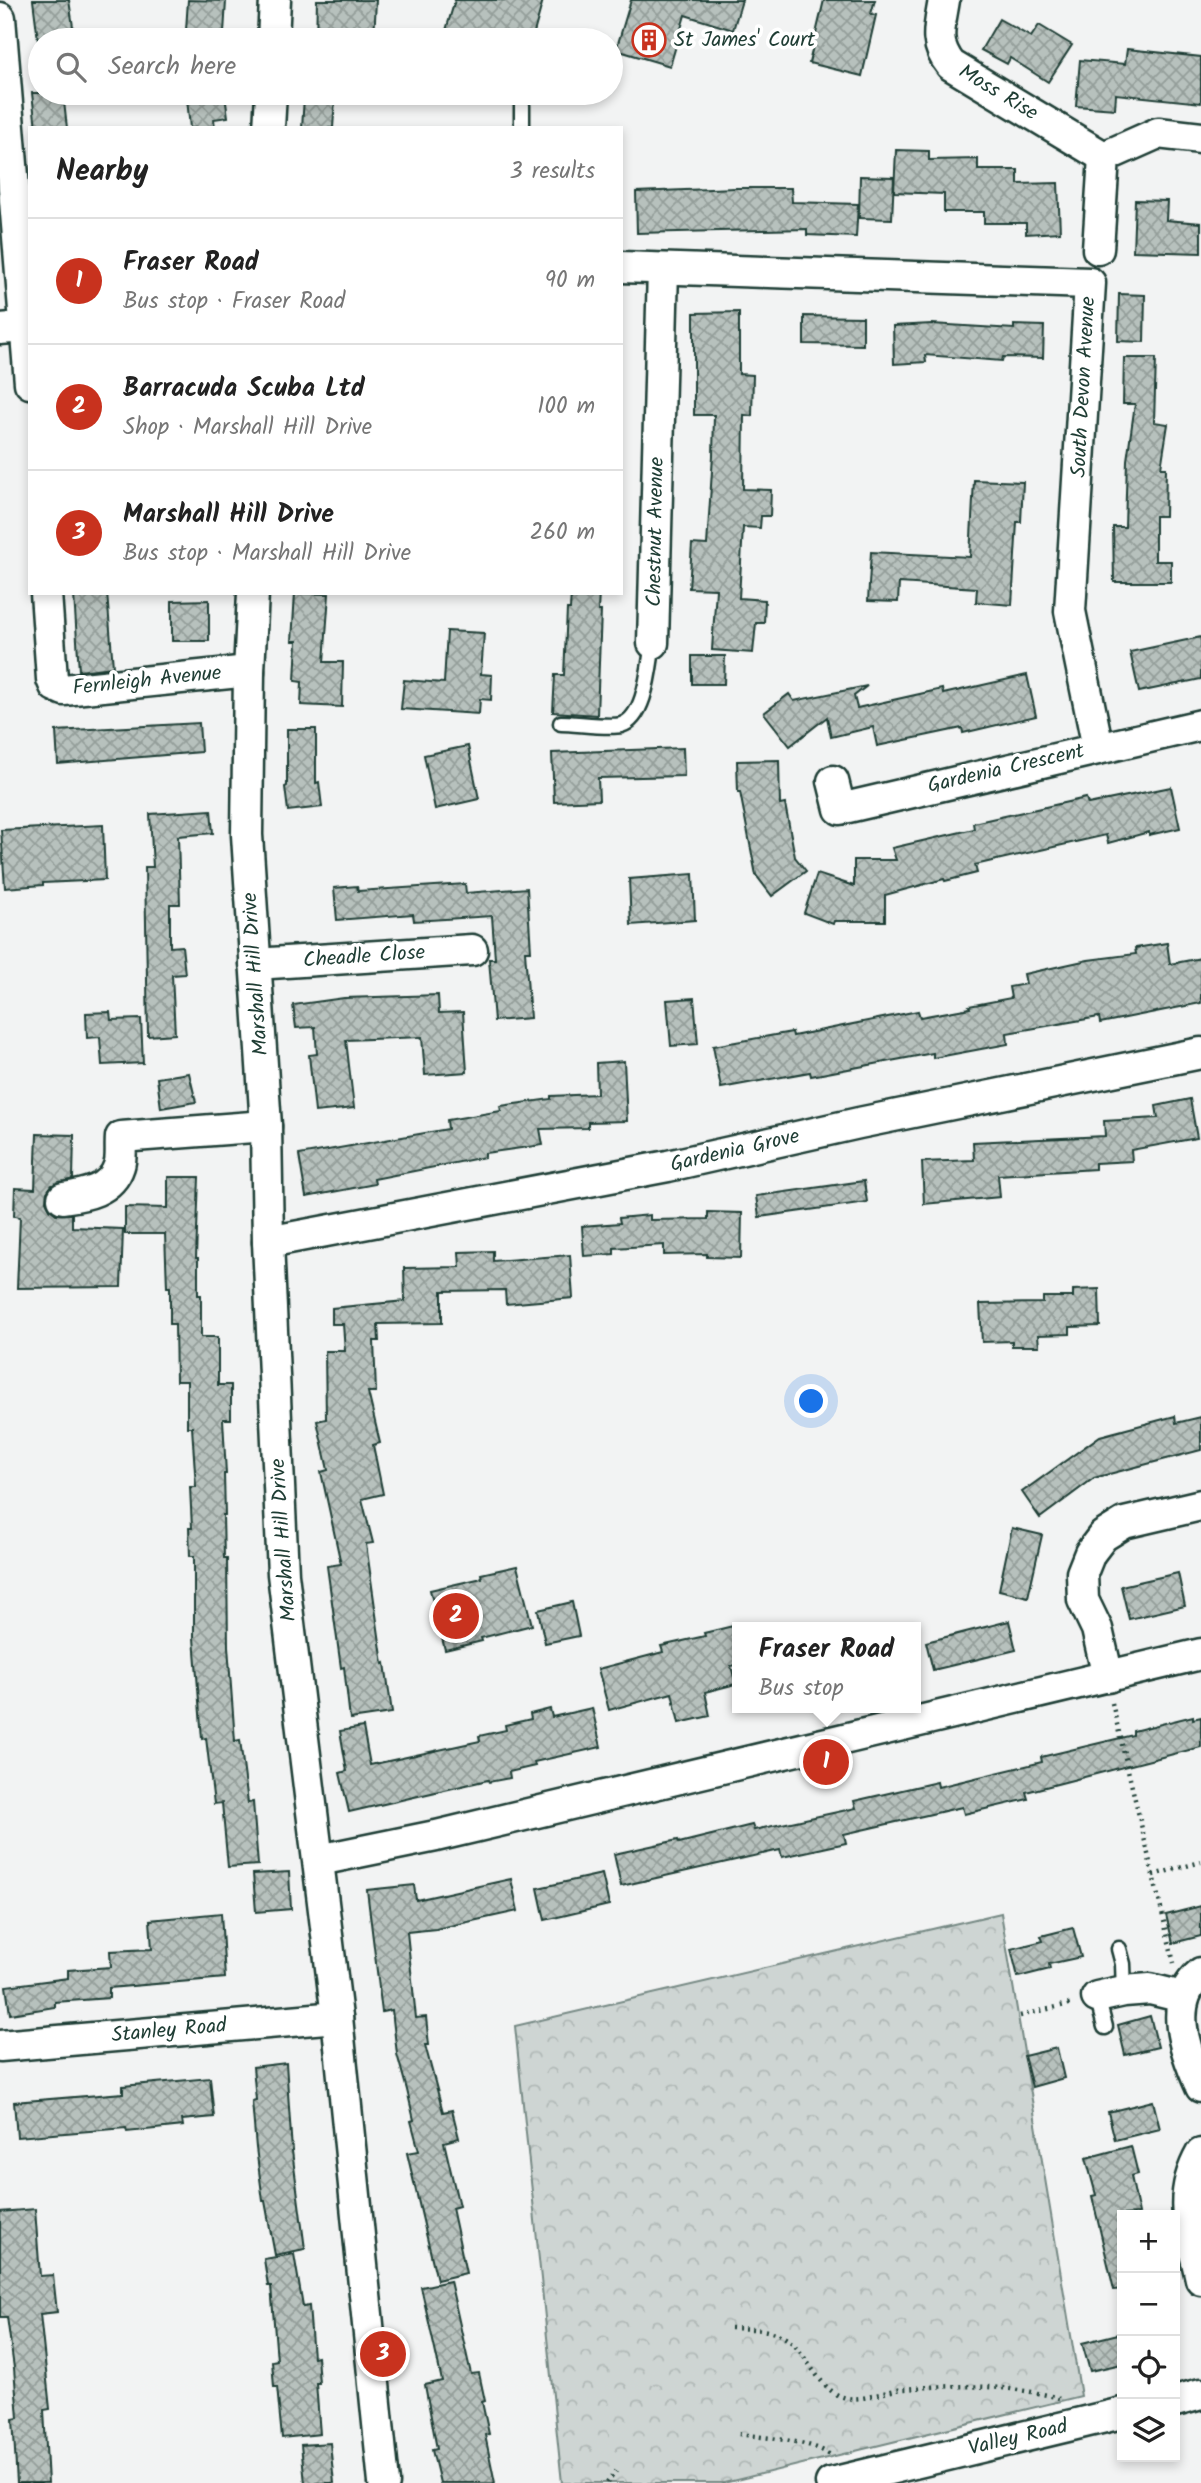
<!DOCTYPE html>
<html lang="en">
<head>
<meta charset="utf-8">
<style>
  body { margin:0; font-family:Kalam,sans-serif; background:#f6f6f6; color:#222 }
  .controls { position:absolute; right:21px; bottom:21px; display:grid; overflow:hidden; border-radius:0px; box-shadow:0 4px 10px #0003 }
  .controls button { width:63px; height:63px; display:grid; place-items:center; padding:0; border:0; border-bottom:2px solid #e0e0e0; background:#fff; color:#222; font:35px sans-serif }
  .you { position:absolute; left:812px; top:1402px; width:24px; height:24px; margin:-18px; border:5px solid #fff; border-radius:50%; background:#1a73e8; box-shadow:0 0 0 10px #1a73e833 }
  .badge { display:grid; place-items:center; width:46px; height:46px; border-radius:50%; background:#c8321e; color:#fff; font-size:23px; font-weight:700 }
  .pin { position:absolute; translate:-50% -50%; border:4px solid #fff; box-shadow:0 2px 7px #0006 }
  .popup { position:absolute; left:732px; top:1622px; width:189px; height:91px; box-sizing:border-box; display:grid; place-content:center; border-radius:0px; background:#fff; filter:drop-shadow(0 2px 5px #0005); font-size:23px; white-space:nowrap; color:#767676 }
  .popup b { font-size:26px; color:#222 }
  .popup::after { content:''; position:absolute; left:50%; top:100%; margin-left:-14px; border:14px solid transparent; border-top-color:#fff }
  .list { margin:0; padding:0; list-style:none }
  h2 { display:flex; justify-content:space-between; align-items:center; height:91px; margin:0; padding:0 28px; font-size:30px }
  h2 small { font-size:23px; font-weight:400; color:#767676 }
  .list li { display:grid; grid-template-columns:46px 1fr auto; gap:21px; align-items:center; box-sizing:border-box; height:126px; padding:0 28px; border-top:2px solid #e0e0e0 }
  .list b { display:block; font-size:26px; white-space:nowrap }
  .list p { margin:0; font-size:23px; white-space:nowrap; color:#767676 }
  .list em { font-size:23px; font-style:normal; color:#767676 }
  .icon { flex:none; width:38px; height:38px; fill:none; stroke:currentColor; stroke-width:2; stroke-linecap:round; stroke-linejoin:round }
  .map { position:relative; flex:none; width:1201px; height:2483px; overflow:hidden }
  .search { position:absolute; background:#fff; box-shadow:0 4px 10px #0003; left:28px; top:28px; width:595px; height:77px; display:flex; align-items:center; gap:18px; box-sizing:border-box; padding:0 24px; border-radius:38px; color:#767676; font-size:26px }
  .panel { position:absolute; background:#fff; box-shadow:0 4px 10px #0003; left:28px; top:126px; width:595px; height:469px; border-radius:0px }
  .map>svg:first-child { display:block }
  .forest { fill:url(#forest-crowns); stroke:#768984; stroke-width:2 }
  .building { fill:url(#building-cross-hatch); stroke:#1f3d34; stroke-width:2 }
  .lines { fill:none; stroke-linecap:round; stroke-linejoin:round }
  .lane-casing { stroke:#1f3d34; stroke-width:19 }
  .street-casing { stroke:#1f3d34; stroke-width:35 }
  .path { stroke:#1f3d34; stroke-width:4.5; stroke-dasharray:2 5; stroke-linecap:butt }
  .lane { stroke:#fff; stroke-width:14 }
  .street { stroke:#fff; stroke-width:30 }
  .labels { text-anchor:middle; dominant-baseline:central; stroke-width:7; stroke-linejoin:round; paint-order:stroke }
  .poi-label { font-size:21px; fill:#1f3d34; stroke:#fff; text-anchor:start }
  .street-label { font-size:21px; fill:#1f3d34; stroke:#fff }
</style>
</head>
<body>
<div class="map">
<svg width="1201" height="2483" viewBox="0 0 1201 2483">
  <defs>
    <pattern id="forest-crowns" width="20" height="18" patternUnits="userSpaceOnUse" patternTransform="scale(1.75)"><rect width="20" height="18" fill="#ced5d3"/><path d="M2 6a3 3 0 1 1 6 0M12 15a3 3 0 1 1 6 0" fill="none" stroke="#b0b8b6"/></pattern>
    <pattern id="building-cross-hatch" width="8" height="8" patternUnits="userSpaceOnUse" patternTransform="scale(1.75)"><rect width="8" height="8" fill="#b7c1bd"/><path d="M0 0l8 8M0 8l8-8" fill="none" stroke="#949e9a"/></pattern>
  </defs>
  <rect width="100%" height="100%" fill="#f2f3f3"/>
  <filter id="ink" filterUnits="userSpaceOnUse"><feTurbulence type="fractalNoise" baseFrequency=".0143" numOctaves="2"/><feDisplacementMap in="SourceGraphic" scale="14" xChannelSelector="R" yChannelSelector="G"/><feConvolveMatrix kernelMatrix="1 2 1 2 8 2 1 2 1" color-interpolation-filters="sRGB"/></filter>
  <g filter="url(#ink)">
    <polygon class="forest" points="1001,1913 1081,2396 724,2483 562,2483 515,2026"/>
    <g class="building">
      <polygon points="33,0 69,0 75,40 38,40"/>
      <polygon points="188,0 226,1 224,33 186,30"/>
      <polygon points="317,0 376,0 374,40 316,40"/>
      <polygon points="455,0 543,0 532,40 456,40 444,37"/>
      <polygon points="631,0 742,0 733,30 685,15 670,66 616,50"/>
      <polygon points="824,0 875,0 871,14 876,15 862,76 809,63"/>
      <polygon points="999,19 1031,37 1039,25 1072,45 1048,82 1010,58 1007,64 981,50"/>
      <polygon points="1127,49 1201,57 1201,103 1116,94 1115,109 1076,106 1080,60 1125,64"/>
      <polygon points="32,93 63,93 67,128 36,128"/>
      <polygon points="189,93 213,93 213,96 225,95 228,117 214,119 215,128 190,128 187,99 189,99"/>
      <polygon points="304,97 335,99 333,128 302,128"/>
      <polygon points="896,150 929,151 929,160 978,159 978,170 1018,170 1018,184 1058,183 1060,232 1026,234 1026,223 984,223 984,212 944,212 944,194 894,192"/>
      <polygon points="860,176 894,177 892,219 859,218"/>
      <polygon points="735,188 791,188 792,202 858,204 856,237 807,235 807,229 637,233 636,192"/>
      <polygon points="1135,200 1167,201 1166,220 1201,223 1201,253 1133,251"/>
      <polygon points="1119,294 1145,295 1144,342 1118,341"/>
      <polygon points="739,312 739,374 753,375 752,416 744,415 743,489 771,490 770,516 761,516 760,528 743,527 739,598 765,600 764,623 756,623 753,653 712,650 716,589 689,588 692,544 707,545 713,456 714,415 694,415 694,313"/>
      <polygon points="804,316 863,317 863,345 804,344"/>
      <polygon points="932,324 1014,329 1014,325 1044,326 1043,358 1003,357 1002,361 925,355 926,362 894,364 893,326"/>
      <polygon points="1124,358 1156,358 1154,422 1168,424 1161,468 1166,468 1165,516 1155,516 1155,561 1171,561 1171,582 1114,582 1113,527 1125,527 1127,460 1135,404 1123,404"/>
      <polygon points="974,480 1023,482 1021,522 1017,522 1012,605 976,602 977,588 899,583 898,602 868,601 871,552 970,557"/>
      <polygon points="107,593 113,667 79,671 74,595"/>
      <polygon points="295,593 329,594 324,662 343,662 342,707 301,705 302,682 295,681 297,641 292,641"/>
      <polygon points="571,593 599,593 598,611 601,611 597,715 553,712 555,675 564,675 567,609 570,609"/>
      <polygon points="209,600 209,641 172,641 172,601"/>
      <polygon points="447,631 484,633 481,674 492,675 491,700 480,699 479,714 401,709 404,680 444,683"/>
      <polygon points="1201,637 1201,679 1139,692 1130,652"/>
      <polygon points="692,656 725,656 724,684 692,684"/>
      <polygon points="1027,675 1036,716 963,733 962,728 877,746 873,727 831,737 827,717 790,746 764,713 789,694 794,701 867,686 854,696 857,708 942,689 943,694"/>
      <polygon points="199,723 201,752 58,764 56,731"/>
      <polygon points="287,729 316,729 316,783 319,782 322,807 288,811 285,787 287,786"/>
      <polygon points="468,746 479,799 435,809 424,755"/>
      <polygon points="683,748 684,776 598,778 599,800 554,802 552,753"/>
      <polygon points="779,760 780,805 785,804 795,857 806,871 772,896 756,875 740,792 738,792 737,761"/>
      <polygon points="1171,787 1180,828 1149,835 1149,832 1108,843 1106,835 975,865 977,873 945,881 944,879 885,895 885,921 834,921 833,924 804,913 817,874 854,886 854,860 896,860 892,848 974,829 973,823 1086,798 1088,804"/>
      <polygon points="211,810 213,833 178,836 180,904 170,904 170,947 182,946 185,974 172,975 175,1034 148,1036 145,867 153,867 150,814"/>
      <polygon points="103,825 105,880 43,883 43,885 5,888 1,830"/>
      <polygon points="693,874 695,920 631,925 629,879"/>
      <polygon points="465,884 466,893 527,888 531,951 525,951 530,1018 494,1021 489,959 495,959 492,916 414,921 413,914 337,920 334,888 357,886 358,891"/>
      <polygon points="1167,943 1170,964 1201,958 1201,1003 1100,1023 1099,1017 1007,1033 1008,1044 933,1058 933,1053 811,1076 810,1072 721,1088 713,1046 792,1032 793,1036 918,1011 920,1017 970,1008 969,1006 1011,998 1009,987 1026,984 1024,974 1088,960 1136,954 1135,948"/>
      <polygon points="438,995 439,1013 463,1012 467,1072 425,1075 422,1037 346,1040 354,1108 315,1112 309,1055 317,1054 315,1027 296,1028 293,1005 344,998"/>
      <polygon points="694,998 698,1044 671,1046 667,1000"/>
      <polygon points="110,1012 111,1020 141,1019 143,1063 102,1065 100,1037 87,1038 86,1013"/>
      <polygon points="624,1061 627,1121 588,1122 588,1128 540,1129 543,1145 485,1153 485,1157 374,1179 375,1184 306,1197 299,1155 448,1129 447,1120 501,1111 500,1106 551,1099 551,1096 597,1094 596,1063"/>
      <polygon points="189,1073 196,1102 161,1108 157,1078"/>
      <polygon points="1190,1099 1197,1138 1131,1150 1132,1161 1095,1163 1095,1169 998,1175 1000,1197 924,1204 922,1162 974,1160 973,1142 1105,1136 1104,1121 1158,1118 1156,1106"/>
      <polygon points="37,1134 74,1135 73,1179 52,1185 47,1192 46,1201 50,1209 56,1214 72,1214 72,1227 123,1229 121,1287 17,1288 20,1217 14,1216 15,1188 35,1189"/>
      <polygon points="168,1177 199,1177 196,1258 198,1258 198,1295 201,1295 201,1337 218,1337 218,1385 231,1385 231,1419 223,1419 226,1474 224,1474 225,1515 223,1515 224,1558 227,1558 228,1646 235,1741 240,1740 248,1803 253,1802 258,1865 228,1867 222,1803 214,1804 206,1738 202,1739 194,1638 194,1556 190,1556 189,1528 192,1528 190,1487 196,1487 192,1427 187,1427 187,1381 176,1381 175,1324 170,1324 170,1287 167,1287 165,1234 125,1234 125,1207 168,1208"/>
      <polygon points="864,1181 867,1202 759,1217 756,1196"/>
      <polygon points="708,1212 742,1213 741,1258 707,1257 707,1254 664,1255 664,1245 614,1248 614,1254 584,1256 582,1226 620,1223 619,1218 650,1215 650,1220 708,1219"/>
      <polygon points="493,1251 493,1261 570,1255 573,1298 506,1304 505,1290 442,1291 442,1323 378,1324 379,1341 374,1341 376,1392 368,1392 380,1443 373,1445 383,1494 362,1499 373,1543 366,1544 383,1664 385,1663 392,1713 350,1719 344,1667 341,1668 327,1566 341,1564 321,1472 328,1470 317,1421 326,1419 325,1351 345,1351 343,1324 332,1324 332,1308 405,1301 404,1268 460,1267 459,1252"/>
      <polygon points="1099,1289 1100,1326 1070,1327 1070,1334 1038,1335 1039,1346 1012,1346 1012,1341 982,1342 980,1304 1043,1303 1043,1297 1073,1297 1073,1290"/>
      <polygon points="1175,1416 1176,1423 1201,1417 1201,1450 1094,1478 1040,1518 1022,1492 1100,1436"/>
      <polygon points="1012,1528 1042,1535 1028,1597 999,1590"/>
      <polygon points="517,1566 532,1625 481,1638 482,1641 445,1650 430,1590 482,1578 481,1574"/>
      <polygon points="1178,1573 1185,1606 1129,1619 1121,1586"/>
      <polygon points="572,1602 579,1636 545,1643 538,1610"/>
      <polygon points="1009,1621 1016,1650 933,1670 926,1642"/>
      <polygon points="737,1625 737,1665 731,1666 736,1684 705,1692 710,1716 679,1723 672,1693 609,1710 598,1669 663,1652 661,1646 705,1636 704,1633"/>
      <polygon points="592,1708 601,1747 534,1762 535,1766 509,1772 510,1778 489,1782 488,1780 349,1812 340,1773 347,1771 340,1731 363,1727 370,1765 480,1741 479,1736 506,1730 505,1725 531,1719 530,1714 550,1709 552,1717"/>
      <polygon points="1193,1716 1193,1719 1201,1717 1201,1747 1026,1792 1028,1799 964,1814 962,1807 844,1834 846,1843 782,1857 780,1850 621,1886 614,1854 678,1840 679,1843 752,1825 754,1830 856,1808 854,1801 937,1782 938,1787 1042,1762 1041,1757 1133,1735 1133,1731"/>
      <polygon points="289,1872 291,1909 256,1912 253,1874"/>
      <polygon points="602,1874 609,1905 545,1920 538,1888"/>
      <polygon points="511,1879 518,1911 436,1929 407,1932 416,2018 426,2017 429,2045 425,2045 443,2112 452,2110 459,2138 444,2142 459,2206 452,2208 466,2273 437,2280 407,2153 419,2151 411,2121 414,2120 407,2090 397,2054 392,2010 382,2012 367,1890 414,1885 416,1900"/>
      <polygon points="1201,1906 1201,1936 1173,1943 1166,1915"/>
      <polygon points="221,1913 225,1978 109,1988 109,1998 55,2002 55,2007 10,2014 6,1986 68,1978 68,1970 111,1967 110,1951 152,1949 150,1920"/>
      <polygon points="1073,1928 1081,1957 1049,1964 1050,1969 1018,1977 1011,1949 1043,1941 1041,1936"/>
      <polygon points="1150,2016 1158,2047 1125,2055 1118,2025"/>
      <polygon points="1057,2048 1064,2078 1032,2087 1024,2056"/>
      <polygon points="286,2063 292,2151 305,2249 275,2255 265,2201 263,2201 256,2148 252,2101 256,2100 253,2067"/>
      <polygon points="210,2078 214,2117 182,2120 183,2126 127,2132 126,2128 17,2137 14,2102 123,2093 123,2086"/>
      <polygon points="1153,2101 1160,2129 1115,2140 1108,2112"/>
      <polygon points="1131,2146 1138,2174 1131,2176 1139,2214 1122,2215 1122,2289 1114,2290 1092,2196 1096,2195 1086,2158"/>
      <polygon points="35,2209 40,2276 53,2275 57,2312 40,2314 50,2409 44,2410 48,2483 17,2483 13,2419 18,2418 14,2368 7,2317 0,2317 0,2212"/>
      <polygon points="294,2254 303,2307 309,2306 313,2357 317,2356 319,2383 316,2383 320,2434 282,2438 277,2387 274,2387 272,2361 277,2360 271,2286 268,2286 264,2259"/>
      <polygon points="450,2281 471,2374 479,2373 485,2401 482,2402 489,2434 485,2435 495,2483 440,2483 432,2450 437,2449 425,2385 442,2381 421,2287"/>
      <polygon points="1122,2333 1122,2364 1090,2371 1082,2343"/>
      <polygon points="330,2443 334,2483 305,2483 301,2445"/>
    </g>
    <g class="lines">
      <defs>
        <g id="lane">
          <polyline points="522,128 522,105"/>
          <path d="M 561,723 C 575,723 609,728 621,725 C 646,718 649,665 653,643"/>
          <polyline points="1119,1949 1123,1964 1124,1991"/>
          <polyline points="1097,1997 1105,2027"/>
        </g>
        <g id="street">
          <path d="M 944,0 C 940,26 933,43 951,65 L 1104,157"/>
          <polyline points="0,18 30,383"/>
          <polyline points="273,40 275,0"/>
          <polyline points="269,128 271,93"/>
          <polyline points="1098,249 1104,157 1158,133 1201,138"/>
          <polyline points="621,267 1090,283 1070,611 1098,748"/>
          <polyline points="0,329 25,327"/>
          <polyline points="46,593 52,679 55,686 64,690 249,671"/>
          <polyline points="253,593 249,671 247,835 266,1126 268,1242 283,1574 337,2017 384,2483"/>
          <polyline points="653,643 663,269"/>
          <polyline points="833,781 840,809 1201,725"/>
          <polyline points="255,964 472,950"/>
          <path d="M 63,1198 C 85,1195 111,1191 119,1166 C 122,1158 120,1146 121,1137 L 266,1126"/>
          <polyline points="268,1242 668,1166 859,1123 1201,1053"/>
          <polyline points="1108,1677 1097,1629 1083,1600 1082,1573 1090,1553 1103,1536 1124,1523 1201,1505"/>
          <polyline points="319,1860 436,1836 1201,1654"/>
          <path d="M 1201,1973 C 1166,2002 1185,2051 1201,2087"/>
          <polyline points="1097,1997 1124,1991 1150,1989 1183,1997"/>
          <polyline points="0,2046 337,2017"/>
          <path d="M 1201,2154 C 1176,2198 1191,2232 1201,2279"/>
          <polyline points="1175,2401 1201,2394"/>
          <polyline points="831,2483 1122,2413"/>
        </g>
      </defs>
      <use href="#lane" class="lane-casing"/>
      <use href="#street" class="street-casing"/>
      <g class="path">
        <polyline points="1112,1703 1174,1963"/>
        <polyline points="1153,1875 1201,1862"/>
        <polyline points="1020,2016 1073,2003"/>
        <path d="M 730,2328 C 751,2329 770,2328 787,2339 C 808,2353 819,2393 847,2398 C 866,2401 886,2390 905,2389 C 955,2384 1011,2385 1059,2398"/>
        <path d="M 739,2434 C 765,2438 810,2440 830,2455"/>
        <polyline points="607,2483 616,2471"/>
      </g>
      <use href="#lane" class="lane"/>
      <use href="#street" class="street"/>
    </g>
  </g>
  <defs>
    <symbol id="building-ring" viewBox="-11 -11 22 22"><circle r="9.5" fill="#fff" stroke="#c8321e" stroke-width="1.5"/><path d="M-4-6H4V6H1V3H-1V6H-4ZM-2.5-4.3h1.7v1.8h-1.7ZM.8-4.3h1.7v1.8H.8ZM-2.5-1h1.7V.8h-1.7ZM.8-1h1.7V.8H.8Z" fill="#c8321e"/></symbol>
  </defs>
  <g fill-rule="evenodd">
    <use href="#building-ring" x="630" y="21" width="38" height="38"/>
  </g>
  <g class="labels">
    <g class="poi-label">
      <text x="674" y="40">St James' Court</text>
    </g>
    <g class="street-label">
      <text transform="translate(998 93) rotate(31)">Moss Rise</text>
      <text transform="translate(1084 387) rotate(-87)">South Devon Avenue</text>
      <text transform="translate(656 532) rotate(-89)">Chestnut Avenue</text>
      <text transform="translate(147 681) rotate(-6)">Fernleigh Avenue</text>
      <text transform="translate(1006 769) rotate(-13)">Gardenia Crescent</text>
      <text transform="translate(364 957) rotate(-4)">Cheadle Close</text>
      <text transform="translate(256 974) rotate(-94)">Marshall Hill Drive</text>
      <text transform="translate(735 1151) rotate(-13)">Gardenia Grove</text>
      <text transform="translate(284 1540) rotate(-94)">Marshall Hill Drive</text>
      <text transform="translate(169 2031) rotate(-5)">Stanley Road</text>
      <text transform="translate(1018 2438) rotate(-13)">Valley Road</text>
    </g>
  </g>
</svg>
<div class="controls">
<button>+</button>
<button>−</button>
<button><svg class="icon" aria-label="locate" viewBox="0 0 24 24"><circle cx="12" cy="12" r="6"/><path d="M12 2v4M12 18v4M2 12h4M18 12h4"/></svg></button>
<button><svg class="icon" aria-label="layers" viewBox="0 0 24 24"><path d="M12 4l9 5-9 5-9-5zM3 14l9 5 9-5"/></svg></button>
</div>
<div class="you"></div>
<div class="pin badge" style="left:826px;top:1762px">1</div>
<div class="popup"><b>Fraser Road</b>Bus stop</div>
<div class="pin badge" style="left:456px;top:1616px">2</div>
<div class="pin badge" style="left:383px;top:2354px">3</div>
<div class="search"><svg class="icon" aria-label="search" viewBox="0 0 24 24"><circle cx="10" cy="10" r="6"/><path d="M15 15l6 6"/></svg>Search here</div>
<section class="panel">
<h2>Nearby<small>3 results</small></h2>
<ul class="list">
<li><span class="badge">1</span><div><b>Fraser Road</b><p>Bus stop · Fraser Road</p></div><em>90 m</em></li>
<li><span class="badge">2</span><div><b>Barracuda Scuba Ltd</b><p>Shop · Marshall Hill Drive</p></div><em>100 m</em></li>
<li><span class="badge">3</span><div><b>Marshall Hill Drive</b><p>Bus stop · Marshall Hill Drive</p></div><em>260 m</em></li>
</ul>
</section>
</div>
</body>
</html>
